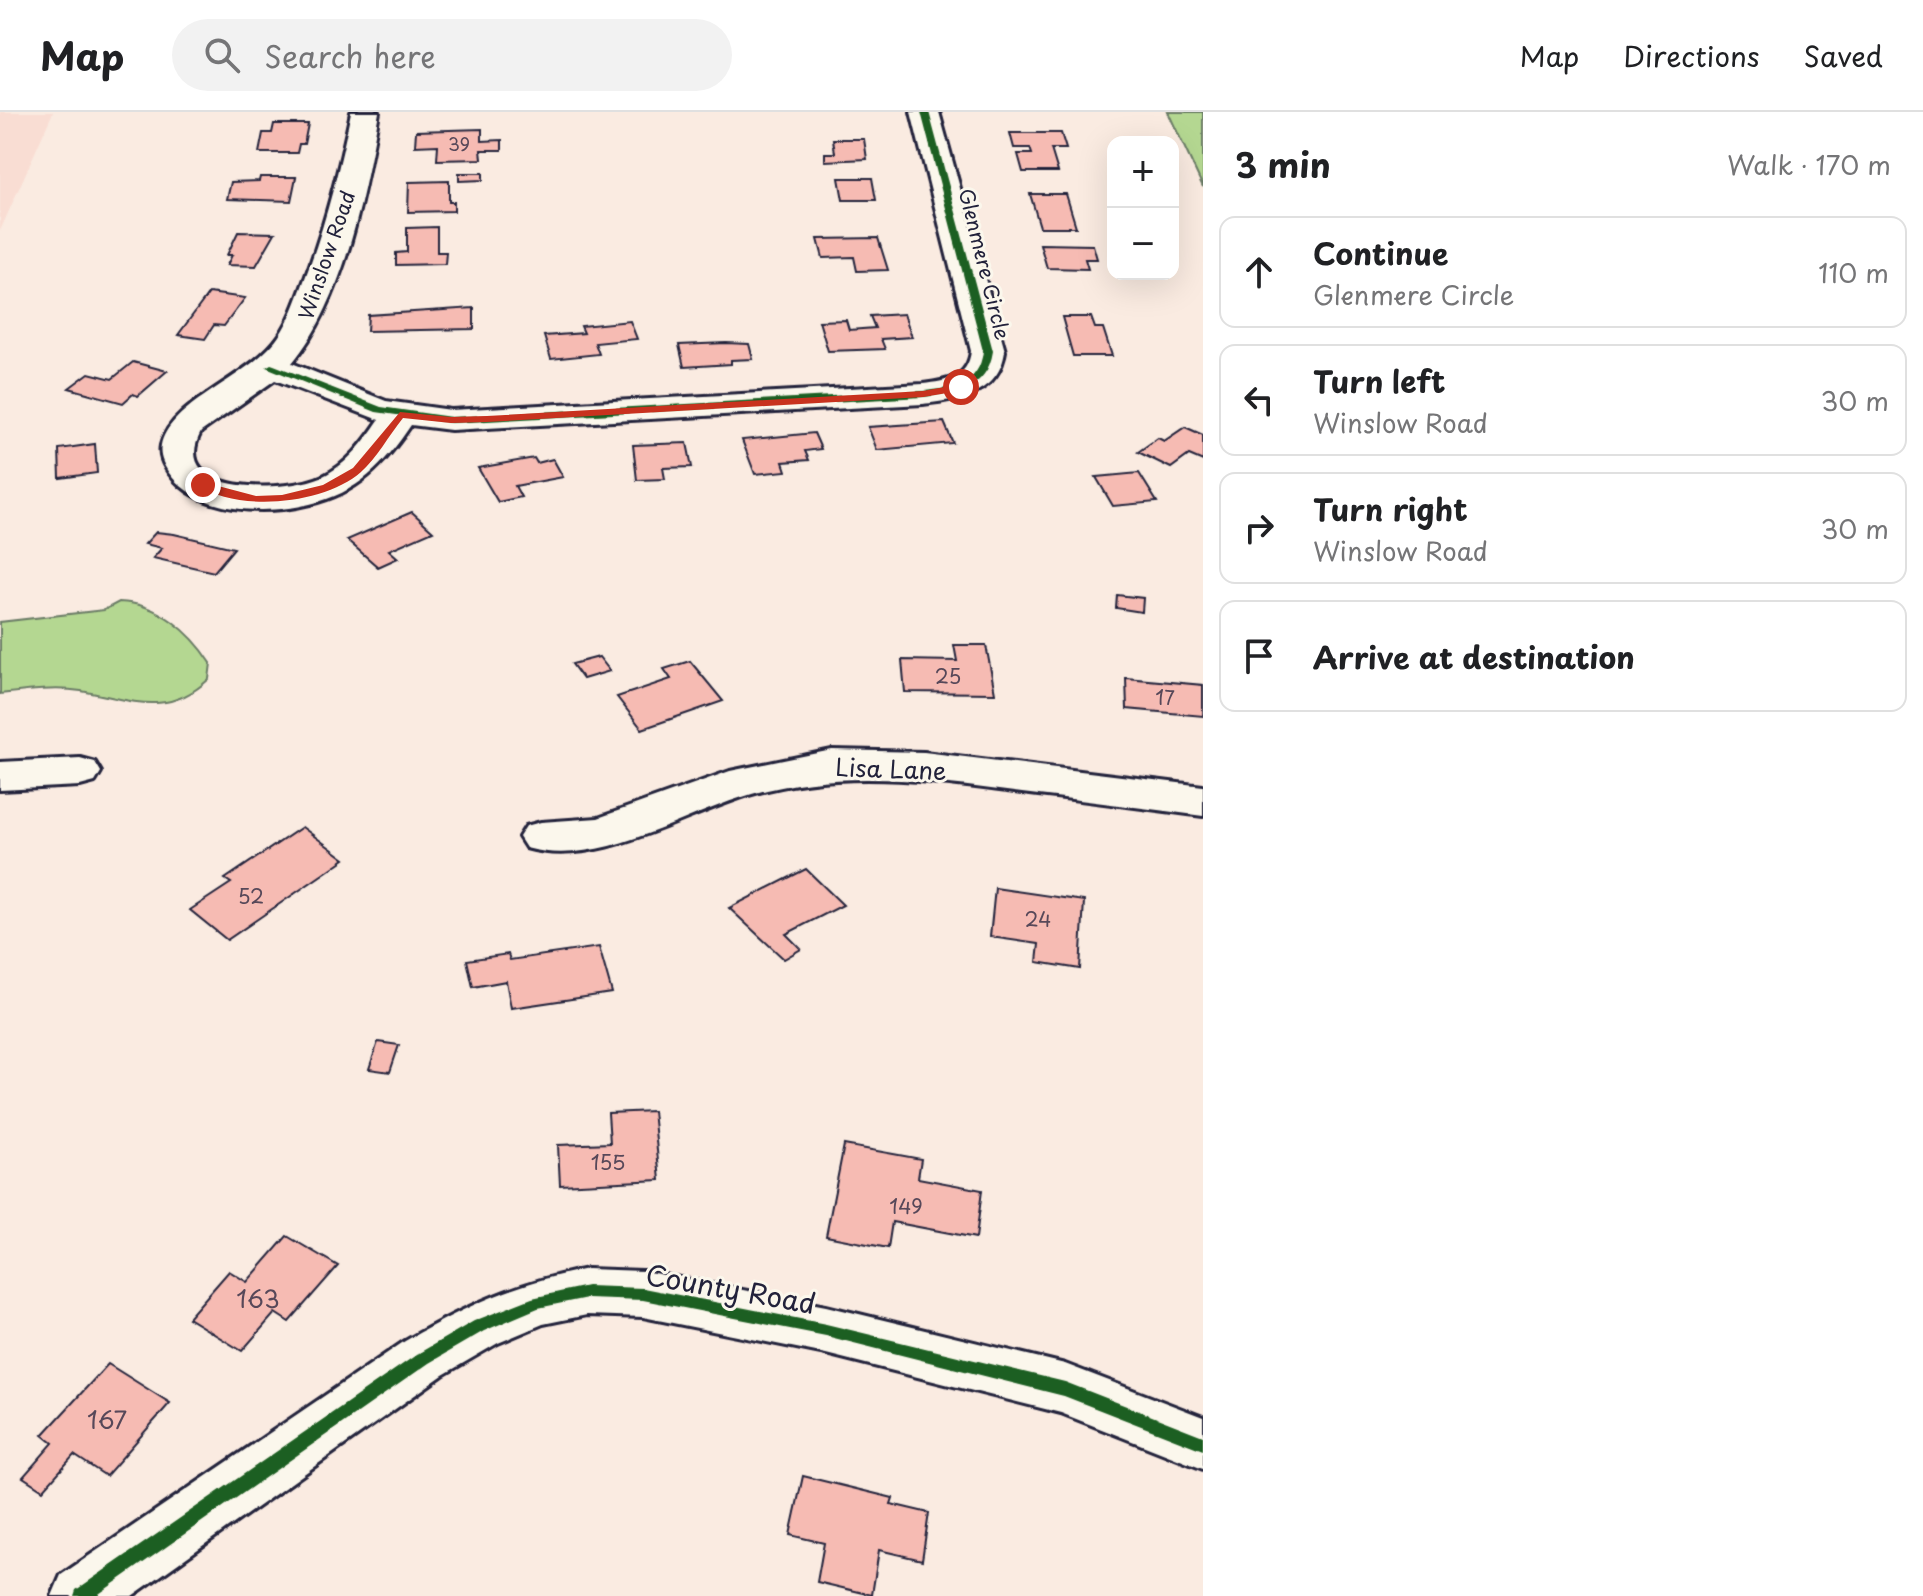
<!DOCTYPE html>
<html lang="en">
<head>
<meta charset="utf-8">
<style>
  body { margin:0; font-family:"Playpen Sans",sans-serif; background:#f2f2f2; color:#202124 }
  .controls { position:absolute; right:24px; top:24px; display:grid; overflow:hidden; border-radius:16px; box-shadow:0 8px 32px #0002 }
  .controls button { width:72px; height:72px; display:grid; place-items:center; padding:0; border:0; border-bottom:2px solid #e0e0e0; background:#fff; color:#202124; font:40px sans-serif }
  .stop { position:absolute; width:24px; height:24px; margin:-18px; border:6px solid #c8321e; border-radius:50%; background:#fff }
  .stop.end { background:#c8321e; border-color:#fff; box-shadow:0 2px 8px #0008 }
  .list { margin:0; padding:0; list-style:none }
  h2 { display:flex; justify-content:space-between; align-items:center; height:104px; margin:0; padding:0 32px; font-size:34px }
  h2 small { font-size:26px; font-weight:400; color:#757577 }
  .list li { display:grid; grid-template-columns:52px 1fr auto; gap:24px; align-items:center; box-sizing:border-box; height:112px; margin:0 16px 16px; padding:0 16px; border:2px solid #e0e0e0; border-radius:16px }
  .list b { display:block; font-size:30px; white-space:nowrap }
  .list p { margin:0; font-size:26px; white-space:nowrap; color:#757577 }
  .list em { font-size:26px; font-style:normal; color:#757577 }
  .icon { flex:none; width:44px; height:44px; fill:none; stroke:currentColor; stroke-width:2; stroke-linecap:round; stroke-linejoin:round }
  .map { position:relative; flex:none; width:1203px; height:1484px; overflow:hidden }
  header { display:flex; align-items:center; gap:48px; box-sizing:border-box; height:112px; padding:0 40px; background:#fff; border-bottom:2px solid #e0e0e0 }
  header strong { font-size:38px }
  nav { display:flex; gap:44px; margin-inline-start:auto; font-size:28px }
  .search { width:560px; height:72px; background:#f2f2f2; display:flex; align-items:center; gap:20px; box-sizing:border-box; padding:0 28px; border-radius:44px; color:#757577; font-size:30px }
  main { display:flex }
  aside { flex:1; background:#fff }
  .map>svg:first-child { display:block }
  .built { fill:#f9ddd3 }
  .green { fill:#b4d791; stroke:#6b7c66; stroke-width:2 }
  .building { fill:#f6bbb3; stroke:#22223b; stroke-width:2 }
  .lines { fill:none; stroke-linecap:round; stroke-linejoin:round }
  .minor-casing { stroke:#22223b; stroke-width:6 }
  .minor { fill:#fbf7ec; fill-rule:evenodd }
  .cycleway-casing { stroke:#fbf7ec; stroke-width:5 }
  .cycleway { fill:#1b5e20; fill-rule:evenodd }
  .route { fill:#c8321e }
  .labels { text-anchor:middle; dominant-baseline:central; stroke-width:6; stroke-linejoin:round; paint-order:stroke }
  .far-number-label { font-size:18px; fill:#574859 }
  .far-street-label { font-size:20px; fill:#22223b; stroke:#fbf7ec }
  .number-label { font-size:20px; fill:#574859 }
  .street-label { font-size:24px; fill:#22223b; stroke:#fbf7ec }
  .near-number-label { font-size:24px; fill:#574859 }
  .near-street-label { font-size:28px; fill:#22223b; stroke:#fbf7ec }
</style>
</head>
<body>
<header>
<strong>Map</strong>
<div class="search"><svg class="icon" aria-label="search" viewBox="0 0 24 24"><circle cx="10" cy="10" r="6"/><path d="M15 15l6 6"/></svg>Search here</div>
<nav><a>Map</a><a>Directions</a><a>Saved</a></nav>
</header>
<main>
<div class="map">
<svg width="1203" height="1484" viewBox="0 0 1203 1484">
  <rect width="100%" height="100%" fill="#faebe1"/>
  <filter id="ink" filterUnits="userSpaceOnUse"><feTurbulence type="fractalNoise" baseFrequency=".0125" numOctaves="2"/><feDisplacementMap in="SourceGraphic" scale="16" xChannelSelector="R" yChannelSelector="G"/><feConvolveMatrix kernelMatrix="1 2 1 2 8 2 1 2 1" color-interpolation-filters="sRGB"/></filter>
  <g filter="url(#ink)">
    <polygon class="built" points="0,0 53,0 0,119"/>
    <g class="green">
      <polygon points="1168,0 1203,0 1203,75"/>
      <path d="M 119,490 C 158,491 191,520 211,551 L 209,567 C 166,607 130,587 81,579 C 55,575 25,579 0,582 L 0,510 L 104,498 Z"/>
    </g>
    <g class="building">
      <polygon points="274,12 308,12 304,32 299,32 297,41 259,41 263,21 272,21"/>
      <polygon points="482,17 482,29 502,28 502,38 481,38 482,47 437,48 438,33 415,34 416,19"/>
      <polygon points="1010,21 1061,21 1066,37 1051,37 1058,60 1023,60 1018,42 1032,42 1030,36 1014,36"/>
      <polygon points="833,27 864,27 867,47 825,49 825,41 835,41"/>
      <polygon points="459,61 483,61 483,68 459,69"/>
      <polygon points="260,65 296,65 291,89 227,87 231,70 259,69"/>
      <polygon points="839,66 872,66 876,88 843,88"/>
      <polygon points="449,69 449,90 454,90 454,99 408,100 409,70"/>
      <polygon points="1030,82 1066,82 1076,115 1040,115"/>
      <polygon points="437,115 437,140 446,140 445,152 396,153 396,141 407,140 407,116"/>
      <polygon points="238,120 275,121 256,154 227,153 232,143 227,143"/>
      <polygon points="878,126 888,158 857,159 854,145 823,146 818,127"/>
      <polygon points="1040,132 1093,133 1097,147 1085,147 1088,157 1047,156"/>
      <polygon points="209,181 245,186 224,214 214,213 205,227 178,223"/>
      <polygon points="474,196 474,217 367,219 368,203"/>
      <polygon points="904,202 912,225 881,227 885,237 828,239 819,209 846,208 849,218 875,216 870,204"/>
      <polygon points="1062,205 1091,205 1095,216 1103,216 1112,244 1073,244"/>
      <polygon points="630,209 637,227 595,231 599,242 551,247 544,224 584,221 581,214"/>
      <polygon points="726,231 749,232 753,247 731,248 731,252 684,255 679,233"/>
      <polygon points="133,250 167,259 138,284 133,282 123,291 69,276 89,261 112,267"/>
      <polygon points="944,310 953,331 877,338 868,315"/>
      <polygon points="1185,315 1203,323 1203,349 1189,343 1171,356 1138,340 1158,326 1164,329"/>
      <polygon points="814,321 821,337 805,339 809,348 783,350 786,359 755,362 742,328"/>
      <polygon points="687,331 692,355 663,356 665,367 637,368 633,333"/>
      <polygon points="95,332 97,361 60,366 59,337"/>
      <polygon points="534,346 537,351 553,347 563,365 515,374 521,385 498,390 478,356"/>
      <polygon points="1139,361 1157,390 1113,394 1096,365"/>
      <polygon points="412,400 433,419 389,438 398,446 378,455 347,428"/>
      <polygon points="156,420 174,422 234,436 214,460 153,446 162,436 145,432"/>
      <polygon points="1117,483 1143,486 1142,500 1116,496"/>
      <polygon points="954,533 986,533 995,581 905,580 902,548 957,549"/>
      <polygon points="599,545 610,559 583,567 572,552"/>
      <polygon points="690,549 723,589 642,617 617,585 671,567 664,557"/>
      <polygon points="1126,566 1203,573 1203,604 1127,597"/>
      <polygon points="302,715 345,747 227,828 190,798 231,771 225,767"/>
      <polygon points="806,757 843,793 786,822 801,837 784,847 729,796"/>
      <polygon points="995,776 1084,789 1080,857 1037,850 1039,832 990,825"/>
      <polygon points="599,835 612,881 511,896 506,869 473,875 467,848 508,842 510,848"/>
      <polygon points="378,930 399,933 390,960 369,957"/>
      <polygon points="653,999 660,1068 560,1073 558,1033 610,1031 608,1001"/>
      <polygon points="844,1033 921,1047 918,1066 982,1078 976,1126 892,1110 888,1136 826,1124"/>
      <polygon points="287,1124 338,1154 289,1210 275,1201 242,1239 188,1206 229,1159 247,1170"/>
      <polygon points="108,1252 170,1291 106,1364 74,1343 43,1378 23,1365 53,1331 43,1323"/>
      <polygon points="803,1364 893,1386 891,1392 929,1401 922,1448 879,1438 872,1483 817,1470 824,1431 790,1423"/>
    </g>
    <g class="lines">
      <defs>
        <g id="minor">
          <path d="M 351,0 L 379,0 C 365,80 345,188 292,251 L 386,289 L 451,298 L 923,272 C 947,269 968,266 971,239 L 911,0 L 939,0 L 1005,239 C 999,282 959,288 923,292 L 451,318 L 411,313 C 384,353 358,381 310,392 C 266,403 198,402 169,361 C 163,352 159,344 161,333 C 170,290 250,266 279,224 C 290,208 297,188 304,169 C 325,114 339,58 351,0 ZM 275,268 L 379,308 C 364,330 348,352 323,364 C 288,381 167,384 201,320 Z"/>
          <path d="M 832,638 L 924,640 L 1203,674 L 1203,704 C 1143,696 1083,688 1022,681 C 932,669 841,656 752,682 C 683,702 599,757 526,736 L 519,725 L 526,714 L 541,710 L 598,706 L 730,659 Z"/>
          <polygon points="80,646 95,650 101,660 95,670 80,674 0,678 0,650"/>
          <path d="M 587,1157 L 643,1159 L 826,1194 L 1065,1252 L 1203,1305 L 1203,1357 L 1061,1301 L 826,1242 L 643,1205 L 587,1203 L 543,1212 L 498,1231 L 443,1263 L 132,1484 L 52,1484 L 61,1463 L 405,1229 C 467,1193 516,1171 587,1157 Z"/>
        </g>
      </defs>
      <use href="#minor" class="minor-casing"/>
      <use href="#minor" class="minor"/>
      <defs>
        <g id="cycleway">
          <path d="M 921,0 L 929,0 L 993,239 C 987,278 956,281 923,285 L 451,311 L 376,300 L 266,255 L 271,252 L 274,253 L 381,295 L 451,305 L 923,279 C 953,276 979,274 983,239 Z"/>
          <polygon points="587,1174 643,1176 826,1212 1065,1270 1203,1324 1203,1338 1064,1284 826,1224 643,1188 587,1186 538,1196 484,1219 429,1251 96,1484 74,1484 76,1478 419,1241 474,1209 532,1186"/>
        </g>
      </defs>
      <use href="#cycleway" class="cycleway-casing"/>
      <use href="#cycleway" class="cycleway"/>
    </g>
  </g>
  <path class="route" d="M 961,272 L 965,273 L 965,278 L 923,285 L 487,310 L 451,311 L 403,306 C 389,323 377,346 361,360 C 325,392 238,401 198,373 L 203,370 L 256,384 L 282,383 L 323,373 L 353,356 L 400,300 L 451,305 L 487,304 L 923,279 Z"/>
  <g class="labels">
    <g class="far-number-label">
      <text x="459" y="31">39</text>
    </g>
    <g class="far-street-label">
      <text transform="translate(326 143) rotate(-71)">Winslow Road</text>
      <text transform="translate(985 152) rotate(76)">Glenmere Circle</text>
    </g>
    <g class="number-label">
      <text x="948" y="564">25</text>
      <text x="1165" y="585">17</text>
      <text x="251" y="784">52</text>
      <text x="1038" y="807">24</text>
      <text x="608" y="1050">155</text>
      <text x="906" y="1094">149</text>
    </g>
    <g class="street-label">
      <text transform="translate(891 656) rotate(2)">Lisa Lane</text>
    </g>
    <g class="near-number-label">
      <text x="258" y="1186">163</text>
      <text x="107" y="1307">167</text>
    </g>
    <g class="near-street-label">
      <text transform="translate(731 1176) rotate(10)">County Road</text>
    </g>
  </g>
</svg>
<div class="controls">
<button>+</button>
<button>−</button>
</div>
<div class="stop" style="left:961px;top:275px"></div>
<div class="stop end" style="left:203px;top:373px"></div>
</div>
<aside>
<h2>3 min<small>Walk · 170 m</small></h2>
<ul class="list">
<li><svg class="icon" aria-label="ahead" viewBox="0 0 24 24"><path d="M12 20V5M6 11l6-6 6 6"/></svg><div><b>Continue</b><p>Glenmere Circle</p></div><em>110 m</em></li>
<li><svg class="icon" aria-label="left" viewBox="0 0 24 24"><path d="M17 20v-9H6M10 6l-5 5 5 5"/></svg><div><b>Turn left</b><p>Winslow Road</p></div><em>30 m</em></li>
<li><svg class="icon" aria-label="right" viewBox="0 0 24 24"><path d="M7 20v-9h11M14 6l5 5-5 5"/></svg><div><b>Turn right</b><p>Winslow Road</p></div><em>30 m</em></li>
<li><svg class="icon" aria-label="arrive" viewBox="0 0 24 24"><path d="M6 21V4h12l-3 4 3 4H6"/></svg><div><b>Arrive at destination</b></div></li>
</ul>
</aside>
</main>
</body>
</html>
